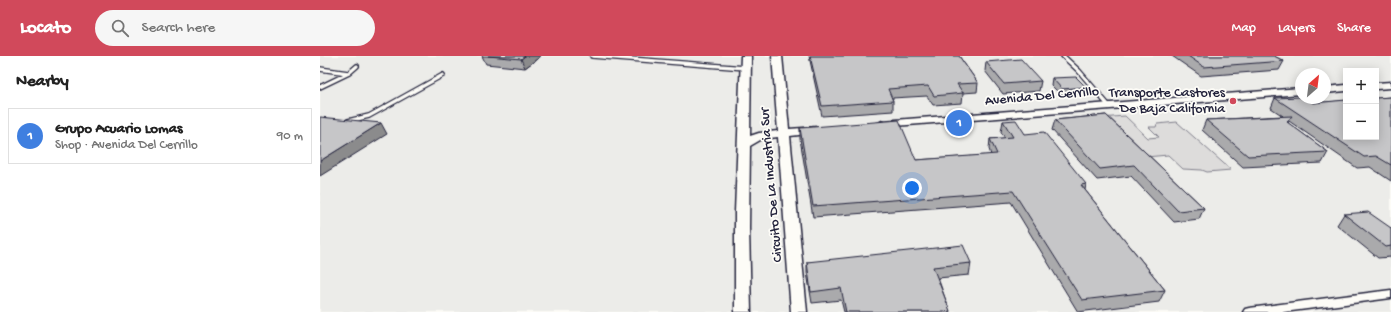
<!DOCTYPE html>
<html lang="en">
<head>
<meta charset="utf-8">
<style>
  body { margin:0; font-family:"Gochi Hand",sans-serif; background:#f6f6f6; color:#222 }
  .controls { position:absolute; right:12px; top:12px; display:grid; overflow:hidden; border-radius:0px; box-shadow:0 2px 10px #0003 }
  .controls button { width:36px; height:36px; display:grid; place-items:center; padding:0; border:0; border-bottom:1px solid #e0e0e0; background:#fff; color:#222; font:20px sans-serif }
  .compass { position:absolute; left:975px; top:12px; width:36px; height:36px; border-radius:50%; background:#fff; box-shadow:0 2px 10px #0003; rotate:28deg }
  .you { position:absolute; left:592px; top:132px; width:14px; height:14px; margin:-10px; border:3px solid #fff; border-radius:50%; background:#1a73e8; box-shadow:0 0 0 6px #1a73e833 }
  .badge { display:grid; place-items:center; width:26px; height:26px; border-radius:50%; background:#d1495b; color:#fff; font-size:13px; font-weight:700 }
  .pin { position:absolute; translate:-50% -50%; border:2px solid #fff; box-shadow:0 1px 4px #0006 }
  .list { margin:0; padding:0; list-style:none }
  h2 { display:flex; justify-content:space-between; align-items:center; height:52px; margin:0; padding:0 16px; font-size:17px }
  h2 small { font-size:13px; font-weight:400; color:#767676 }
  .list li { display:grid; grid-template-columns:26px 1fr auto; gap:12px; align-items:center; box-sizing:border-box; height:56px; margin:0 8px 8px; padding:0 8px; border:1px solid #e0e0e0; border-radius:0px }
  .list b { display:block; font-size:15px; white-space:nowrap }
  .list p { margin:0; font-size:13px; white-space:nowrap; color:#767676 }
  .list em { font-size:13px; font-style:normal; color:#767676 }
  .icon { flex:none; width:22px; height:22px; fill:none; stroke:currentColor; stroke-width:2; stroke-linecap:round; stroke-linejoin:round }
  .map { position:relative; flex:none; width:1071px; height:256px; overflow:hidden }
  header { display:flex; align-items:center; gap:24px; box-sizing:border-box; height:56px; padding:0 20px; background:#d1495b; color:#fff }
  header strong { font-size:19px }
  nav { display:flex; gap:22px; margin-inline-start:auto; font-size:14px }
  .search { width:280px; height:36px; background:#f6f6f6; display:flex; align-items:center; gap:10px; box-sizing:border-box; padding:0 14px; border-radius:22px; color:#767676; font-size:15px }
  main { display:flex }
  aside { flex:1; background:#fff }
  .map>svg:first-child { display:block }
  .built { fill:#ecece9; fill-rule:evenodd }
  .green { fill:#dddcdb; stroke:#807f8b }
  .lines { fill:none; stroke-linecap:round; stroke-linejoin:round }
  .lane-casing { stroke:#22223b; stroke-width:6 }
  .street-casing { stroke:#22223b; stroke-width:3 }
  .secondary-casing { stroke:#22223b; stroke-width:3 }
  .lane { stroke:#fdfcf7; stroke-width:3.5 }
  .street { fill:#fdfcf7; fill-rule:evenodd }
  .secondary { fill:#fdfcf7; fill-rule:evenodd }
  .wall { fill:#aaaaac; stroke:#22223b }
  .shaded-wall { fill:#8b8b8c; stroke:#22223b }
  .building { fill:#c6c6c8; stroke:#22223b }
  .poi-dot { fill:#d1495b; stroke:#fdfcf7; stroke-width:1.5 }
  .labels { text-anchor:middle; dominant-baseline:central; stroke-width:3.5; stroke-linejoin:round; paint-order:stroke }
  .poi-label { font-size:14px; fill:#22223b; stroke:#fdfcf7; text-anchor:end }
  .street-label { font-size:14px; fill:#22223b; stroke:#fdfcf7 }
</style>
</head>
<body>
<header>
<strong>Locato</strong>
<div class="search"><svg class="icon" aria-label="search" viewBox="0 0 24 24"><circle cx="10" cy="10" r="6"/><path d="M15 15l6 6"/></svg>Search here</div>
<nav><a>Map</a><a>Layers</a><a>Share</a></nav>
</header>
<main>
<aside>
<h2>Nearby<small></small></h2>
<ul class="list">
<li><span class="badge" style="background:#3f7fe0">1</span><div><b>Grupo Acuario Lomas</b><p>Shop · Avenida Del Cerrillo</p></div><em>90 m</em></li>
</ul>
</aside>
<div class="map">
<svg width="1071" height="256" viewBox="0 0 1071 256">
  <rect width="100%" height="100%" fill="#fdfcf7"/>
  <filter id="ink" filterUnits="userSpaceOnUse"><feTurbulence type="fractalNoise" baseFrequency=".025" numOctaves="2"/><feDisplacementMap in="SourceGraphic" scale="8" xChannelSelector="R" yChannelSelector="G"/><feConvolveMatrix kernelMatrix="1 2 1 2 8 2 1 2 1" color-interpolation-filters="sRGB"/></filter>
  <g filter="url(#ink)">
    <path class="built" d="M 0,0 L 1071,0 L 1071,256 L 0,256 ZM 1026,15 L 1056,15 L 1056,81 L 1026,81 ZM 981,18 L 1005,18 L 1005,42 L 981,42 Z"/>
    <polygon class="green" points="805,60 828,82 839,81 829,71 836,71 837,68 857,66 911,114 887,116 882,114 863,113 848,99 826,101 768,63"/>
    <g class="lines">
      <defs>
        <g id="lane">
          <polyline points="272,0 425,12"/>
          <polyline points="743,0 759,15 789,50"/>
          <polyline points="0,13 28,17"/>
          <polyline points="0,31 29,17 37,10"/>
          <polyline points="28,65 49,60 123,19"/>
        </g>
        <polygon id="street" points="1071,234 1071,242 964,256 923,256 925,253 929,252"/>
        <g id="secondary">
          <polygon points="421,0 431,0 430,80 439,77 458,75 452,0 462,0 469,73 497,71 503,74 497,77 470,80 487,256 471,256 458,81 442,83 430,90 429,172 431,256 415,256 415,156"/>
          <polygon points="1071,26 1071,32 1056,33 1056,27"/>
          <polygon points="1026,29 1026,35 1005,37 1005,31"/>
          <polygon points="981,32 981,38 562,71 556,68 562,65"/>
        </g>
      </defs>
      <use href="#lane" class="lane-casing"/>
      <use href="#street" class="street-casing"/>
      <use href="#secondary" class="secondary-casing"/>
      <use href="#lane" class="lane"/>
      <use href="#street" class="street"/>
      <use href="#secondary" class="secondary"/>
    </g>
    <g class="wall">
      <polygon points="162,0 221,0 205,12 166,8"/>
      <polygon points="489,0 639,0 658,27 657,36 643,37 642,47 613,49 607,40 572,42 573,45 573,55 502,60"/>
      <polygon points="852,0 954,0 964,5 959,14 881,20"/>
      <polygon points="666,6 721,25 719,35 683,38 665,15"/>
      <polygon points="732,22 766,31 765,38 741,39 731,29"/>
      <polygon points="1071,41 1071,125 1050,111 1037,112 969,65 968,67 1008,96 1002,107 923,111 882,74 886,64 963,60 951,52 955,42 993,47"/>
      <polygon points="786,59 884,152 879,163 854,166 811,120 777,124 732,74 735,64"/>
      <polygon points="683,65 705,78 766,128 765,134 845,234 839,246 758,256 691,146 493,161 480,83 480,72 596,104 671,99 669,93 670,83 685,82 681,76"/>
      <polygon points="1024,158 1071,172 1071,201 1058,202 1017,169"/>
      <polygon points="487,206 651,207 649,219 618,222 630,256 524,256 521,244 492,247 487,217"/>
    </g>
    <g class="shaded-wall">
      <polygon points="205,0 221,0 205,12 201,3"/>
      <polygon points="61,67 67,78 0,120 0,105"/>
    </g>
    <g class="building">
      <polygon points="168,0 205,0 201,3"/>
      <polygon points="490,0 639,0 658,27 637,28 643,37 614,40 608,30 568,33 573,45 502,50"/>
      <polygon points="868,0 954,0 964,5 884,11"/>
      <polygon points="701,3 721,25 684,28 666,6"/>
      <polygon points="756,21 766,31 742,33 732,22"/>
      <polygon points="981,41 981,42 986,42 993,47 1026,44 1026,81 1056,81 1056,42 1071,41 1071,109 1056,100 1044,101 955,42"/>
      <polygon points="786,59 884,152 858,155 814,109 780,113 735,64"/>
      <polygon points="972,60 967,66 1008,96 928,100 886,64"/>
      <polygon points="0,61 61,67 0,105"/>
      <polygon points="579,64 596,104 677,98 670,83 693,81 683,65 696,64 705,78 724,76 766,128 761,129 845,234 762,244 693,135 493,150 480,72"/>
      <polygon points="1048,156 1071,172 1071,190 1066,191 1024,158"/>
      <polygon points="643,189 651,207 613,211 630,255 625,256 526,256 521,232 491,236 487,206"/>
    </g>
  </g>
  <circle class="poi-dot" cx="913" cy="45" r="4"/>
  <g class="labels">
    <g class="poi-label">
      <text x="905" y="37">Transporte Castores<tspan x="905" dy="16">De Baja California</tspan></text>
    </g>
    <g class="street-label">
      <text transform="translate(722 41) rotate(-5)">Avenida Del Cerrillo</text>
      <text transform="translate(452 129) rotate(-95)">Circuito De La Industria Sur</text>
    </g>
  </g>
</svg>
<div class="controls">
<button>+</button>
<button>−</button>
</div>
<svg class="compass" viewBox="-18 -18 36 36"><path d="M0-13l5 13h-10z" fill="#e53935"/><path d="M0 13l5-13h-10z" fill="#767676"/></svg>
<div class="you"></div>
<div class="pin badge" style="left:639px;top:67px;background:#3f7fe0">1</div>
</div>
</main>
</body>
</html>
